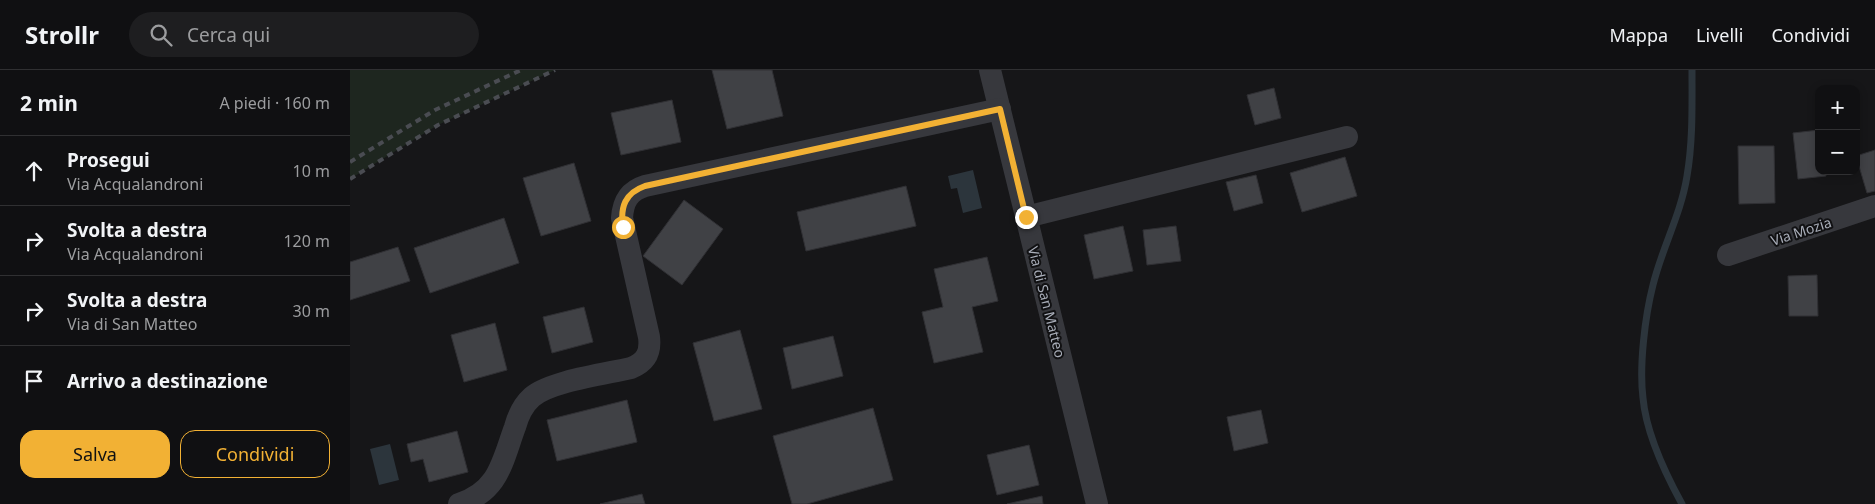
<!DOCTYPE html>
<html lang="it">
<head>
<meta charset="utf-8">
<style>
  body { margin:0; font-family:"Noto Sans",sans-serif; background:#1e1e20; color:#f1f3f6 }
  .controls { position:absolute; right:15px; top:15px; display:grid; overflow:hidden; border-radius:10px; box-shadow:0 2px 8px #0003 }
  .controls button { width:45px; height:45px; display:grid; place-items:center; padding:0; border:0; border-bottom:1px solid #303032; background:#101012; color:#f1f3f6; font:25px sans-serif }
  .stop { position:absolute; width:15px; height:15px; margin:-11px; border:4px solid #f2b134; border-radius:50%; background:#fff }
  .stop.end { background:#f2b134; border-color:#fff; box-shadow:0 1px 5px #0008 }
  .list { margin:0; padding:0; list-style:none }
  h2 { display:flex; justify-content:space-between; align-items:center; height:65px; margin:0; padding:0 20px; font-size:21px }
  h2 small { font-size:16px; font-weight:400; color:#9c9d9f }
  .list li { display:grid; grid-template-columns:32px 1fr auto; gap:15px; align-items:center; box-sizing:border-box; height:70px; padding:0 20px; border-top:1px solid #303032 }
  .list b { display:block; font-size:19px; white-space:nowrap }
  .list p { margin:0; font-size:16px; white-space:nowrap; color:#9c9d9f }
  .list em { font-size:16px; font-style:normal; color:#9c9d9f }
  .actions { display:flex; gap:10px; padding:15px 20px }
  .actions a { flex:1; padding:11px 0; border:1px solid #f2b134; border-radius:15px; text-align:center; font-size:18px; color:#f2b134 }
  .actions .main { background:#f2b134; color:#111 }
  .icon { flex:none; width:28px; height:28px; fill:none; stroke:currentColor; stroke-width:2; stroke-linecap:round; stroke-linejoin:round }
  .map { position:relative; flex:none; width:1525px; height:434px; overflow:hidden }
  header { display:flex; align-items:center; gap:30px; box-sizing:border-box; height:70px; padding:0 25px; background:#101012; border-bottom:1px solid #303032 }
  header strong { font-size:24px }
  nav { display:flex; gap:28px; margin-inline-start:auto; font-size:18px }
  .search { width:350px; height:45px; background:#1e1e20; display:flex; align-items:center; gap:12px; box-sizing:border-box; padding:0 18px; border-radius:28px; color:#9c9d9f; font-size:19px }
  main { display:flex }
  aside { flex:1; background:#101012 }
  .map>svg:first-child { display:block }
  .green { fill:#1e261f }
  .water { fill:#2c353c }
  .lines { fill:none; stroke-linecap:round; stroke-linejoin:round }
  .stream { stroke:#2c353c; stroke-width:7 }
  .building { fill:#404145; stroke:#303034 }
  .minor { stroke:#37383d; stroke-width:22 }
  .rail { stroke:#4a4c52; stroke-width:4; stroke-dasharray:6 5; stroke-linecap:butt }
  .route { stroke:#f2b134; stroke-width:6 }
  .labels { text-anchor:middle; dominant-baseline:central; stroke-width:4; stroke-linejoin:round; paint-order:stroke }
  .street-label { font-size:14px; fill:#a8adb8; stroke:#111113 }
</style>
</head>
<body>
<header>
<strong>Strollr</strong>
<div class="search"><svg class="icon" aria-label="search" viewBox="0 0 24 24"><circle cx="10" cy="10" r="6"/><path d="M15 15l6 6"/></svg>Cerca qui</div>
<nav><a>Mappa</a><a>Livelli</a><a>Condividi</a></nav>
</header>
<main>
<aside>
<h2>2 min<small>A piedi · 160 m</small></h2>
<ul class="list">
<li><svg class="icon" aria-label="ahead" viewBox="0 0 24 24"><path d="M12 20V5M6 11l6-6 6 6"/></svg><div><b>Prosegui</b><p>Via Acqualandroni</p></div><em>10 m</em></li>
<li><svg class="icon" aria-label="right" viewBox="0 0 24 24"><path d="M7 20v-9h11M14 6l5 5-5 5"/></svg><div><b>Svolta a destra</b><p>Via Acqualandroni</p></div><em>120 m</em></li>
<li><svg class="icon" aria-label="right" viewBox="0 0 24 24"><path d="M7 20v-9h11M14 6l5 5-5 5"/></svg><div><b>Svolta a destra</b><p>Via di San Matteo</p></div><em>30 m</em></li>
<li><svg class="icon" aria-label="arrive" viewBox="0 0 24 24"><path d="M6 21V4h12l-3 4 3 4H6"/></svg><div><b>Arrivo a destinazione</b></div></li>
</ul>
<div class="actions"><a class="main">Salva</a><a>Condividi</a></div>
</aside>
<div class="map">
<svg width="1525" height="434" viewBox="0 0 1525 434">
  <rect width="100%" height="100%" fill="#161618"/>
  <polygon class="green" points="0,0 205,0 88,55 0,109"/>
  <g class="water">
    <polygon points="623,100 632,138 613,143 607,118 601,119 598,106"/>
    <polygon points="40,374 49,410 29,415 20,379"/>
  </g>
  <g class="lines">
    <path class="stream" d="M 1332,434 C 1315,403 1296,363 1293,328 C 1289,296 1295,246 1303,215 C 1312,178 1331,144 1337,106 C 1343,71 1342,35 1342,0"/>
  </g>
  <g class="building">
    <polygon points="362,0 422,0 433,46 377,59"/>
    <polygon points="924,18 931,48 905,55 897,25"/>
    <polygon points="322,30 331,72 271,85 261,43"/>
    <polygon points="1469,60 1469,101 1475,101 1476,106 1448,109 1443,63"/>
    <polygon points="1388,76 1424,76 1425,133 1389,134"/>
    <polygon points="1525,80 1525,121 1517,123 1506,86"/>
    <polygon points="995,87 1007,126 952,142 940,103"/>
    <polygon points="224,93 241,151 191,166 173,108"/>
    <polygon points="906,105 913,133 884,141 876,112"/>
    <polygon points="556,116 566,156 456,181 447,142"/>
    <polygon points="334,130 373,159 332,215 293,186"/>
    <polygon points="154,148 169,193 80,223 64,178"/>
    <polygon points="773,156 783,201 744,209 734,165"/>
    <polygon points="826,156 831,191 797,195 793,160"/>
    <polygon points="48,177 60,211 0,230 0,192"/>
    <polygon points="637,187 648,231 622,237 633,282 584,293 572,242 593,237 584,199"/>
    <polygon points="1467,205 1468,246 1439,246 1438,206"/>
    <polygon points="234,237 243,272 202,283 193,247"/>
    <polygon points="145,253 157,300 114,312 101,265"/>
    <polygon points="390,260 412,339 364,351 343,273"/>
    <polygon points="483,266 493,306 442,319 433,278"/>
    <polygon points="277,330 287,372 207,391 197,350"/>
    <polygon points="523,338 543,410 457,434 442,434 423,366"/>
    <polygon points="911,340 918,373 884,381 877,347"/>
    <polygon points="107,361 118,402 79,412 73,389 61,392 57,374"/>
    <polygon points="679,375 689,415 647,425 637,385"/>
    <polygon points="292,424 295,434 250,434"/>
    <polygon points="692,426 693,434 657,434"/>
  </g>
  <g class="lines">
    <g class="minor">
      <polyline points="640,0 747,434"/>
      <polyline points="676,147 997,67"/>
      <polyline points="1378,185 1525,136"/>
      <path d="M 109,434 C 149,421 152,392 165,357 C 168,346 173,335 182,327 C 201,311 255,304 281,298 C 296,292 301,283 299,267 L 272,148 C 273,131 279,121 295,116 L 650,39"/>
    </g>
    <g class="rail">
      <polyline points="0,92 85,40 171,0"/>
      <polyline points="0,109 88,55 205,0"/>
    </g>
  </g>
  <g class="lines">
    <path class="route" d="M 273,157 C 270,137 275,123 295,116 L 650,39 L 676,147"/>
  </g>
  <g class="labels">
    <g class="street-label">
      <text transform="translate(1451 161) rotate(-18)">Via Mozia</text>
      <text transform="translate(697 232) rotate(76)">Via di San Matteo</text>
    </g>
  </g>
</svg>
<div class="controls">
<button>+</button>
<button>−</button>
</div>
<div class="stop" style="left:273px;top:157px"></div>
<div class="stop end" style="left:676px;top:147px"></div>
</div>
</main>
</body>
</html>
